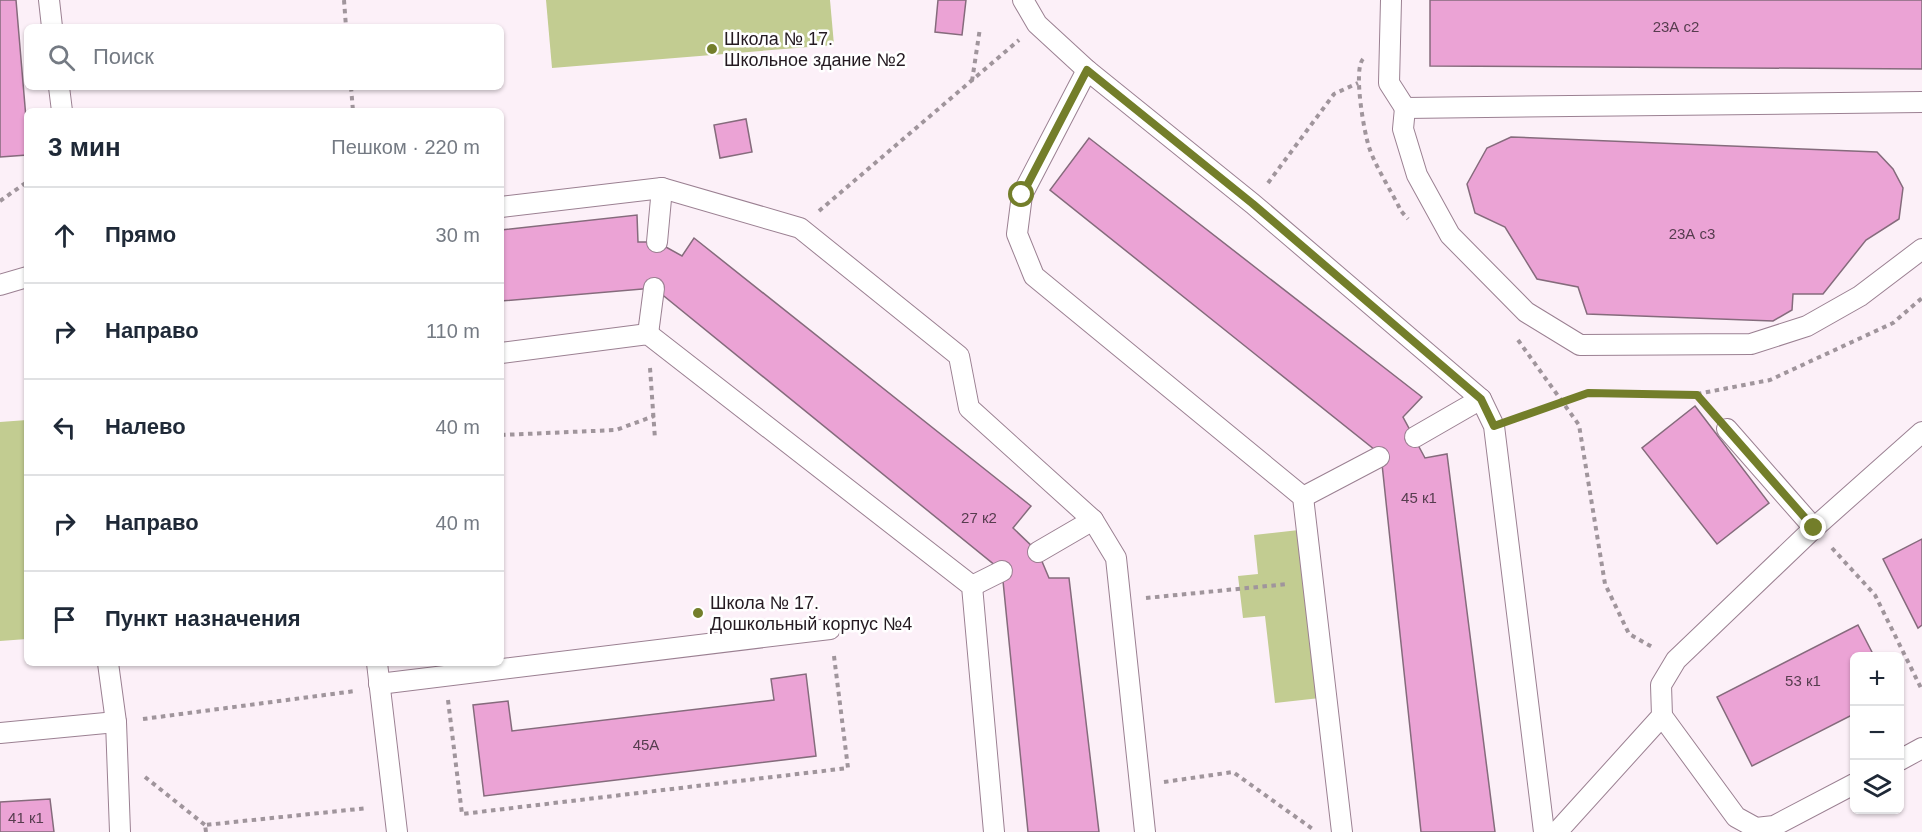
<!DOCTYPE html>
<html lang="ru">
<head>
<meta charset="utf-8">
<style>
  body { margin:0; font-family:Arial,sans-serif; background:#f6f6f7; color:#1f2937 }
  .controls { position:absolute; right:18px; bottom:18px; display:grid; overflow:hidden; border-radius:9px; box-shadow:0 2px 4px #0004 }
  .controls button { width:54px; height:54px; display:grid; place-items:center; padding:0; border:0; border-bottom:2px solid #e0e1e3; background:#fff; color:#1f2937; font:30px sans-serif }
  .stop { position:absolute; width:18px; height:18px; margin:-14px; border:4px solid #737e2a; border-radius:50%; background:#fff }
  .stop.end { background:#737e2a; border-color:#fff; box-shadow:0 2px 6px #0008 }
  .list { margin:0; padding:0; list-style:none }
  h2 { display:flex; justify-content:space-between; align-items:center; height:78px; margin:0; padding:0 24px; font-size:26px }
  h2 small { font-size:20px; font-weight:400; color:#747a83 }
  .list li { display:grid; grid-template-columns:39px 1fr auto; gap:18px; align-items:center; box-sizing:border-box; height:96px; padding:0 24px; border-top:2px solid #e0e1e3 }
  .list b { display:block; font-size:22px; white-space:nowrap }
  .list em { font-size:20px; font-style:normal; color:#747a83 }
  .icon { flex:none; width:33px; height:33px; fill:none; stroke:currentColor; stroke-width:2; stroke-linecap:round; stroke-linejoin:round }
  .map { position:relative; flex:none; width:1922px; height:832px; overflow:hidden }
  .search { position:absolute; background:#fff; box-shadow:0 2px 4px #0004; left:24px; top:24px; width:480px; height:66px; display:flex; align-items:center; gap:15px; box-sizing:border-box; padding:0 21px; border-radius:9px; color:#747a83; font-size:22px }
  .panel { position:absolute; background:#fff; box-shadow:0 2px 4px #0004; left:24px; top:108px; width:480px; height:558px; border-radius:9px }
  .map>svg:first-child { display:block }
  .green { fill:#c2cc91 }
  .building { fill:#eba3d5; stroke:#856b7c; stroke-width:1.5 }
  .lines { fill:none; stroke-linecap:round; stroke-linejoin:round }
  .service-casing { stroke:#9b8092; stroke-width:22 }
  .path { stroke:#a0959c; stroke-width:4; stroke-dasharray:4.5 4.5; stroke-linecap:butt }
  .service { stroke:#fff; stroke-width:20 }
  .route { stroke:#737e2a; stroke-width:8 }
  .poi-dot { fill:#737e2a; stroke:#fff; stroke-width:2 }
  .labels { text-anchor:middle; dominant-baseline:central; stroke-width:5; stroke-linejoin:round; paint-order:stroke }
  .number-label { font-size:15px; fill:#563c4e }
  .poi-label { font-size:18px; fill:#241a21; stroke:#fff; text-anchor:start }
</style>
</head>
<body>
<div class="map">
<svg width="1922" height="832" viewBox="0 0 1922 832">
  <rect width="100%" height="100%" fill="#fcf0f8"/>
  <g class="green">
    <polygon points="546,0 830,0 834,45 552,68"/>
    <polygon points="27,420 27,639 0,641 0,422"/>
    <polygon points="1299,530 1320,698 1275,703 1265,616 1243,618 1238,576 1258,574 1254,535"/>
  </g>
  <g class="building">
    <polygon points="0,0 16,0 27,130 27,155 0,157"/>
    <polygon points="938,0 966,0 962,35 935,32"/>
    <polygon points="1430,0 1922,0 1922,69 1430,66"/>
    <polygon points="746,119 752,152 720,158 714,125"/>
    <polygon points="1511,137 1877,152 1893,169 1903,188 1899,219 1866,240 1823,294 1793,294 1792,310 1773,321 1587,314 1578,287 1537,279 1505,227 1475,213 1467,184 1487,148"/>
    <polygon points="1089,138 1422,397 1403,417 1425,458 1447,454 1495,832 1421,832 1382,464 1375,450 1050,190"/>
    <polygon points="637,215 638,242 657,242 682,256 694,238 1031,506 1013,528 1038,552 1049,578 1069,578 1099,832 1028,832 1002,571 654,288 501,301 501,230"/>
    <polygon points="1695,406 1769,503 1717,544 1642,448"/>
    <polygon points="1922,539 1922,625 1918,628 1883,559"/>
    <polygon points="1858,625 1874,656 1854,656 1854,714 1752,766 1717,697"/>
    <polygon points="806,674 816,756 484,796 473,705 508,701 512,731 774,700 771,679"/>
    <polygon points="50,799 54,832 0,832 0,802"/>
  </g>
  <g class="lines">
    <defs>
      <g id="service">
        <polyline points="49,0 52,27"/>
        <polyline points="1023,0 1037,24 1087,70 1253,204 1481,399 1494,426 1544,832"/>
        <polyline points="1391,0 1389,83 1405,108 1922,102"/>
        <polyline points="1087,70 1022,195 1017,234 1034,276 1303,497 1342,832"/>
        <polyline points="59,87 62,111"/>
        <polyline points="1405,108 1403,129 1417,175 1450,235 1526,312 1580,345 1751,344 1807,326 1860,296 1922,249"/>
        <polyline points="501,207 662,188 800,228 959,356 969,408 1093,520 1116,558 1145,832"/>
        <polyline points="657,242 662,188"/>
        <polyline points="0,285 27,277"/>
        <polyline points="648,334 654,288"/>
        <polyline points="501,353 648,334 972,586 994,832"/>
        <polyline points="1727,429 1814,528"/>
        <polyline points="1415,437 1481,399"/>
        <polyline points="1303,497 1379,457"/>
        <polyline points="1038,552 1093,520"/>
        <polyline points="972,586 1002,571"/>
        <polyline points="108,663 116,722 120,832"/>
        <polyline points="377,663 397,832"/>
        <polyline points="379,684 830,629"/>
        <polyline points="1662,716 1736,817 1756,828 1774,826 1854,784"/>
        <polyline points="0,733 116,722"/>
        <polyline points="1900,760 1922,748"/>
        <polyline points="1557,832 1662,716 1661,685 1676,660 1814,528 1922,432"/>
      </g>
    </defs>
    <use href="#service" class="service-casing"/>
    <g class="path">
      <polyline points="344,0 346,27"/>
      <path d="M 1363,59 C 1353,70 1364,132 1369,147 C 1375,166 1392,192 1401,211 L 1408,219"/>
      <polyline points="972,81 980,28"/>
      <polyline points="351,87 353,111"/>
      <polyline points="1268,183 1334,94 1358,83"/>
      <polyline points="0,201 27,182"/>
      <polyline points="819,211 1019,40"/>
      <polyline points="1518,340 1579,425 1605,584 1629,634 1654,648"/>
      <polyline points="650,368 655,439"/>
      <polyline points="1697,394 1770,380 1893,323 1922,298"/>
      <polyline points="1518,418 1588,393 1697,395 1711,411"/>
      <polyline points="501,435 616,430 654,416"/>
      <polyline points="1832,548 1875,595 1922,690"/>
      <polyline points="1146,598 1288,584"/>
      <polyline points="448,700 462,814 848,768 834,656"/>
      <polyline points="143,719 355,691"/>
      <polyline points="145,777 205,825"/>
      <polyline points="1164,782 1233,772 1314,830"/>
      <polyline points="206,832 205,825 368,808"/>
    </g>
    <use href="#service" class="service"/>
  </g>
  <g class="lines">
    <polyline class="route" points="1022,195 1087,70 1253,204 1481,399 1494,426 1588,393 1697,395 1814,528"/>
  </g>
  <g class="poi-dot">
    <circle cx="712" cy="49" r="6"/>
    <circle cx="698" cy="613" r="6"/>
  </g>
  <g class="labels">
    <g class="number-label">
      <text x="1676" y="26">23А с2</text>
      <text x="1692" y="233">23А с3</text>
      <text x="1419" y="497">45 к1</text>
      <text x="979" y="517">27 к2</text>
      <text x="1803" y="680">53 к1</text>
      <text x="646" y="744">45А</text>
      <text x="26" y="817">41 к1</text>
    </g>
    <g class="poi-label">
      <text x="724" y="39">Школа № 17.<tspan x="724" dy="21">Школьное здание №2</tspan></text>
      <text x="710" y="603">Школа № 17.<tspan x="710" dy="21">Дошкольный корпус №4</tspan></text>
    </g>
  </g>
</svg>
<div class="controls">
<button>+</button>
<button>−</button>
<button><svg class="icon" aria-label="layers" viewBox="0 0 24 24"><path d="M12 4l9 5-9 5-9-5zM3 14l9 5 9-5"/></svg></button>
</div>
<div class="stop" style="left:1022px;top:195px"></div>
<div class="stop end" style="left:1814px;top:528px"></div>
<div class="search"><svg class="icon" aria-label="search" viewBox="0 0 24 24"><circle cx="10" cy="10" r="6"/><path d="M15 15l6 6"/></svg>Поиск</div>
<section class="panel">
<h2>3 мин<small>Пешком · 220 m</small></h2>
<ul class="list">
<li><svg class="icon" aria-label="ahead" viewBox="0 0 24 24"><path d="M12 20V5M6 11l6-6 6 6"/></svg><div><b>Прямо</b></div><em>30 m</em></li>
<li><svg class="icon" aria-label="right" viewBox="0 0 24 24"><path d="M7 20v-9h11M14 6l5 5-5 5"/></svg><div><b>Направо</b></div><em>110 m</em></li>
<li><svg class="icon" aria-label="left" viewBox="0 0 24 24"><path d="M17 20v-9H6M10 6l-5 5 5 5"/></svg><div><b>Налево</b></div><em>40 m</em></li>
<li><svg class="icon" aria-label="right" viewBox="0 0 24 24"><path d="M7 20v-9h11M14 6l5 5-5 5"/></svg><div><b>Направо</b></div><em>40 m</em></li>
<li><svg class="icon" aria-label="arrive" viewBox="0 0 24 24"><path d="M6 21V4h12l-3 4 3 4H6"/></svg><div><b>Пункт назначения</b></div></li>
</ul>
</section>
</div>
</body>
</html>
